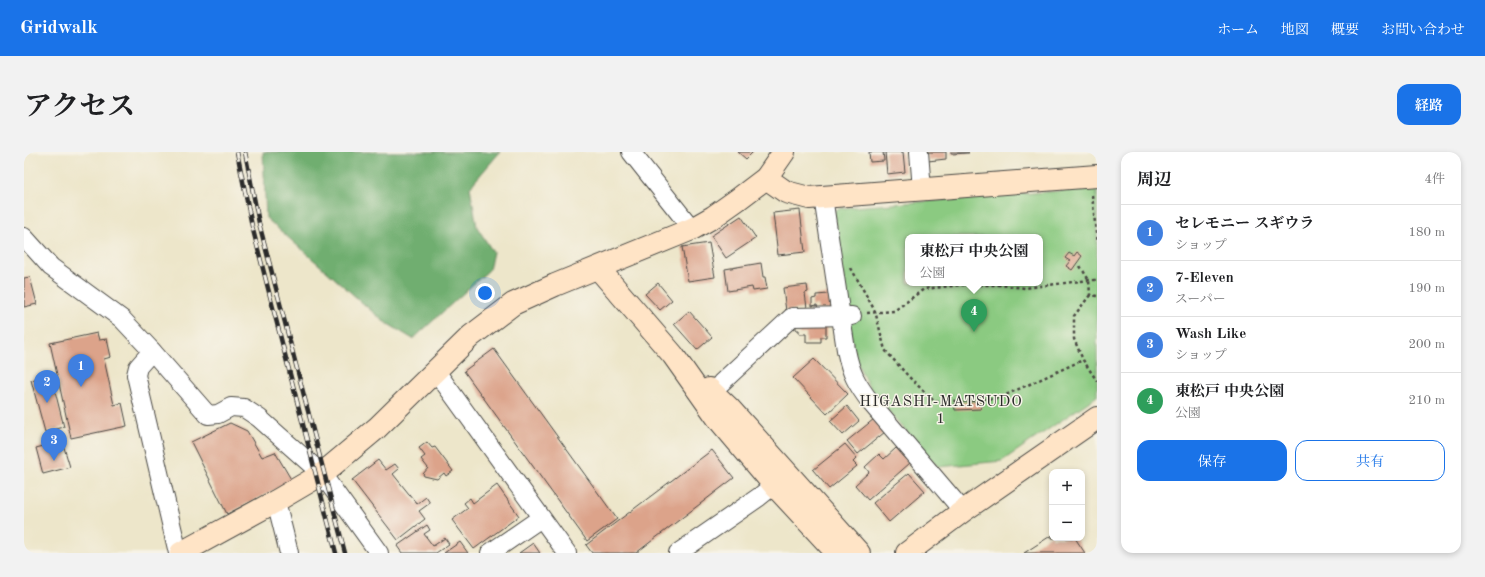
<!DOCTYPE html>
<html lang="ja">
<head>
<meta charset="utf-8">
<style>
  body { margin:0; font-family:"Old Standard TT","Noto Serif JP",serif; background:#f2f2f2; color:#202124 }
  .controls { position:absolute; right:12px; bottom:12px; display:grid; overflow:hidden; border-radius:8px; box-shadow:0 2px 6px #0003 }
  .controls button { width:36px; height:36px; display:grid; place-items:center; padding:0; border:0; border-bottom:1px solid #e0e0e0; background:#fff; color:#202124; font:20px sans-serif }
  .you { position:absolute; left:461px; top:141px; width:14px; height:14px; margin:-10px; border:3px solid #fff; border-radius:50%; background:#1a73e8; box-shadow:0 0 0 6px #1a73e833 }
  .badge { display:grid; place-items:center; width:26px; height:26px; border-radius:50%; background:#1a73e8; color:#fff; font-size:13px; font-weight:700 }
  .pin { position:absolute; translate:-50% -33px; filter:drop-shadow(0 1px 2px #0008) }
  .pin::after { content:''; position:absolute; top:21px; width:14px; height:12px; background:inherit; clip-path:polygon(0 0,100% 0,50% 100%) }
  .popup { position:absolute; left:881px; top:82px; width:138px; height:52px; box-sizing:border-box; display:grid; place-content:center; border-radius:8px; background:#fff; filter:drop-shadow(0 1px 3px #0005); font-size:13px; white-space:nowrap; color:#757577 }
  .popup b { font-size:15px; color:#202124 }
  .popup::after { content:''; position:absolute; left:50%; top:100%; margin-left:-8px; border:8px solid transparent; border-top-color:#fff }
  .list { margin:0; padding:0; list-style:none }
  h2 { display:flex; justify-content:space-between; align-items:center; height:52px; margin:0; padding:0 16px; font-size:17px }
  h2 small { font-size:13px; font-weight:400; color:#757577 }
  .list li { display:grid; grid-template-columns:26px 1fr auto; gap:12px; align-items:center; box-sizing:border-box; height:56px; padding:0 16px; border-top:1px solid #e0e0e0 }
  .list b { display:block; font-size:15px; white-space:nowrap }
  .list p { margin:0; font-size:13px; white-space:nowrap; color:#757577 }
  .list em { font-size:13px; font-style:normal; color:#757577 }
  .actions { display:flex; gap:8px; padding:12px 16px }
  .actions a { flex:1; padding:9px 0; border:1px solid #1a73e8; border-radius:12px; text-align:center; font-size:14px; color:#1a73e8 }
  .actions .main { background:#1a73e8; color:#fff }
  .map { position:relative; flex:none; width:1073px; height:401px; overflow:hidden; border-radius:12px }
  header { display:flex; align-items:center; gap:24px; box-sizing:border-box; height:56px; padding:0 20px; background:#1a73e8; color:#fff }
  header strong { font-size:19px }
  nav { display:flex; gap:22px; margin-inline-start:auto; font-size:14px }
  .intro { display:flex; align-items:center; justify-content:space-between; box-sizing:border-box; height:96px; padding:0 24px }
  h1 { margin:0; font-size:28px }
  .button { padding:10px 18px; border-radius:12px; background:#1a73e8; color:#fff; font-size:14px; font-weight:700 }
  main { display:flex; gap:24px; padding:0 24px }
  aside { flex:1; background:#fff; border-radius:12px; box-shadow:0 2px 6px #0003 }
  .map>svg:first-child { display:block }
  .green { fill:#8bca81; stroke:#5b7a56; fill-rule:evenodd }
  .forest { fill:#70ae6f; stroke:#4e6c4d }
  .building { fill:#dca38a }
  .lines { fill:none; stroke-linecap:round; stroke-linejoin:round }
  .street-casing { stroke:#484743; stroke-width:20 }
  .secondary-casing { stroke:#484743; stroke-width:24 }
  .path { stroke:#484743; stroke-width:2.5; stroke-dasharray:3 3; stroke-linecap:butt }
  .street { stroke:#fff; stroke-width:18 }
  .secondary { stroke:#ffe4c6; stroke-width:22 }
  .rail-casing { stroke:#2b2b2b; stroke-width:4.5 }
  .rail { stroke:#f7f3e8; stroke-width:3; stroke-dasharray:9; stroke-linecap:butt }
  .labels { text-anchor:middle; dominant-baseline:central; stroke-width:3; stroke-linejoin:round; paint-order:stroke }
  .neighbourhood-label { font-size:15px; letter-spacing:1px; fill:#2b2b2b; stroke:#f7f3e8 }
</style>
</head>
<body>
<header>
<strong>Gridwalk</strong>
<nav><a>ホーム</a><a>地図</a><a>概要</a><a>お問い合わせ</a></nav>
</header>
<div class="intro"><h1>アクセス</h1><a class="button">経路</a></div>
<main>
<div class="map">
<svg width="1073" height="401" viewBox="0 0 1073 401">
  <rect width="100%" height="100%" fill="#f7f3e8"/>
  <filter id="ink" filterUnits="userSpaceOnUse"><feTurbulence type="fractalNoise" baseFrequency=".025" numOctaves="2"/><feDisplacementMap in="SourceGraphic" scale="8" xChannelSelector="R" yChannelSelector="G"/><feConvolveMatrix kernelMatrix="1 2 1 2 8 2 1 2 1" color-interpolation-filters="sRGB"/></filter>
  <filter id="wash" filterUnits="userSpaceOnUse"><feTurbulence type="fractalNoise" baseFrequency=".012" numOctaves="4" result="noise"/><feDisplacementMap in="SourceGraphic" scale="16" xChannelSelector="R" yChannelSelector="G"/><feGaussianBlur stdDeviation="0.9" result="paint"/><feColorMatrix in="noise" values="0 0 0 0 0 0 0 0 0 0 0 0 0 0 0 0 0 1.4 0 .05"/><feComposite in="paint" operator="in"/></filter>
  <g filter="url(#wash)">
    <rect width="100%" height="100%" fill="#ede6ca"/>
    <path class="green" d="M 1073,36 L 1073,244 L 978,309 L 914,315 L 852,245 C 841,230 834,214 829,196 L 810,59 L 818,56 ZM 884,85 L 1016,85 L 1016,131 L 884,131 Z"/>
    <polygon class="forest" points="239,0 476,0 446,35 453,75 469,100 465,118 389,187 359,169 242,66"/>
    <g id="blocks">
      <g class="building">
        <polygon points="714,0 729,0 722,7"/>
        <polygon points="845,0 859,0 860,9 846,10"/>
        <polygon points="861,0 879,0 881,20 863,22"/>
        <polygon points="903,0 922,0 922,7 904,9"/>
        <polygon points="927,0 944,0 945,1 927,2"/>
        <polygon points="776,58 781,100 754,103 749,61"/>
        <polygon points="717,64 732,86 702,106 687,84"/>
        <polygon points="685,91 691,125 664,129 658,95"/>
        <polygon points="1053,100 1058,104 1048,118 1042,114 1046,109 1041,106 1045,101 1050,104"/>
        <polygon points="737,111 739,125 741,125 743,137 729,139 728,135 704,139 701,117"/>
        <polygon points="6,125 13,152 0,155 0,126"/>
        <polygon points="634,131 648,148 636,158 621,142"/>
        <polygon points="783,133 784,140 781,141 783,156 762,159 759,136"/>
        <polygon points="805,142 806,157 794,158 793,153 788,154 788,147 792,146 792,143"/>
        <polygon points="665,159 688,185 673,198 650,172"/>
        <polygon points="772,171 802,171 802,185 797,185 797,190 782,190 782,182 775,182 775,178 772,178"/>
        <polygon points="73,181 75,188 83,187 87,205 80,207 90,253 98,251 103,274 47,286 26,191"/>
        <polygon points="470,197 593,367 563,389 440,219"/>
        <polygon points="790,207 824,242 803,262 769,226"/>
        <polygon points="27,223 40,275 21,280 7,228"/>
        <polygon points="956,249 957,257 931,258 930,251"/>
        <polygon points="823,254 835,269 819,283 806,269"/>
        <polygon points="850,267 861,280 834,302 823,289"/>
        <polygon points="206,271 223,279 238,305 251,300 268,329 203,362 167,290"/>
        <polygon points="38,289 46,315 19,322 12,296"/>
        <polygon points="403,290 408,296 411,295 429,319 422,324 420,321 413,327 400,324 399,322 404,316 397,307 401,304 395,296"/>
        <polygon points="821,292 833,306 829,310 833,314 805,337 789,318"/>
        <polygon points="872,296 886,311 844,348 831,333 845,320 841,315 855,302 860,307"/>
        <polygon points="688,298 710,326 612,401 568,401 562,393"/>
        <polygon points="354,308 362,318 371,312 375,317 369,322 393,352 402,345 406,351 395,359 401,367 374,388 328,328"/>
        <polygon points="885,321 901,339 865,370 849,351"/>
        <polygon points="473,333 495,364 450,397 428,368 444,356 440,351 446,346 449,351"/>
        <polygon points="403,373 406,378 400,382 409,394 421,386 425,392 412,401 378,401 373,394"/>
        <polygon points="1028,383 1028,386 1051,386 1061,401 1000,401"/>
        <polygon points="436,390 444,401 420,401"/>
        <polygon points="509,391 516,401 495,401"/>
      </g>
    </g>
  </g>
  <g filter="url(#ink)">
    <use href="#blocks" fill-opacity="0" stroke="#484743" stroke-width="1"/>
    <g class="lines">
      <defs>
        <g id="street">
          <polyline points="607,0 668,77"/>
          <polyline points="895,0 898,38"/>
          <path d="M 799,45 L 822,198 C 827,222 832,231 847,251 L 939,359"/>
          <polyline points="0,85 27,115 98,167 128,199 184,263 194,262 207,255 220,256 235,266 298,322 355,401"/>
          <polyline points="128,199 114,215 112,223 154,401"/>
          <polyline points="411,218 543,401"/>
          <polyline points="697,231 768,165 828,164"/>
          <polyline points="252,349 265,401"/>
          <polyline points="466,401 517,366"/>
          <polyline points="654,401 735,345 750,333"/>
        </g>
        <g id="secondary">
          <polyline points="742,26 762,40 785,46 1073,24"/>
          <polyline points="574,116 649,203 695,268 750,333 813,401"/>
          <polyline points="685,237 706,257 835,401"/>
          <polyline points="157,401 252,349 298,322 353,276 447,184 489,152 531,133 668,77 689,65 713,48 742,26 760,0"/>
          <polyline points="883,401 939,359 1073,266"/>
        </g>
      </defs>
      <use href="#street" class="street-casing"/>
      <use href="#secondary" class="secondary-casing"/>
      <g class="path">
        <polyline points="1068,43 1073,90"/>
        <polyline points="1056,114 1065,128 1066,143 1073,144"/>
        <polyline points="827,116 851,159 861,198 885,225 911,250 975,246 1059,208"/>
        <polyline points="1066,143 1050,164 1050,187 1059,208 1073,229"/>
        <polyline points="843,161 870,159 900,137 937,133 975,133 1001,136 1065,128 1073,128"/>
      </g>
      <use href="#street" class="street"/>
      <use href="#secondary" class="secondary"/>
      <defs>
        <g id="rail">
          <polyline points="213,0 228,74 312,401"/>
          <polyline points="221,0 235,71 321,401"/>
        </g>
      </defs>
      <use href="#rail" class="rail-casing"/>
      <use href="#rail" class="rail"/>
    </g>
  </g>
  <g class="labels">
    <g class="neighbourhood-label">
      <text x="917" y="250">HIGASHI-MATSUDO<tspan x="917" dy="17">1</tspan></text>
    </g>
  </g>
</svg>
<div class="controls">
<button>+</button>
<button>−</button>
</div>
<div class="you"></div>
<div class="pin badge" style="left:57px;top:235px;background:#3f7fe0">1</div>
<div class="pin badge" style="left:23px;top:251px;background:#3f7fe0">2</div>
<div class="pin badge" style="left:30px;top:309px;background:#3f7fe0">3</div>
<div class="pin badge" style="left:950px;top:180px;background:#2e9e5b">4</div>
<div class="popup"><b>東松戸 中央公園</b>公園</div>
</div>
<aside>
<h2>周辺<small>4件</small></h2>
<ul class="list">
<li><span class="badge" style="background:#3f7fe0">1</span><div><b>セレモニー スギウラ</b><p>ショップ</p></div><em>180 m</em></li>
<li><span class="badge" style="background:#3f7fe0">2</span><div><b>7-Eleven</b><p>スーパー</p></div><em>190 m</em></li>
<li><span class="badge" style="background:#3f7fe0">3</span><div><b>Wash Like</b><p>ショップ</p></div><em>200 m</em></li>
<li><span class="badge" style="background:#2e9e5b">4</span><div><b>東松戸 中央公園</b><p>公園</p></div><em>210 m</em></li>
</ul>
<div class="actions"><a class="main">保存</a><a>共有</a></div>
</aside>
</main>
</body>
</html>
